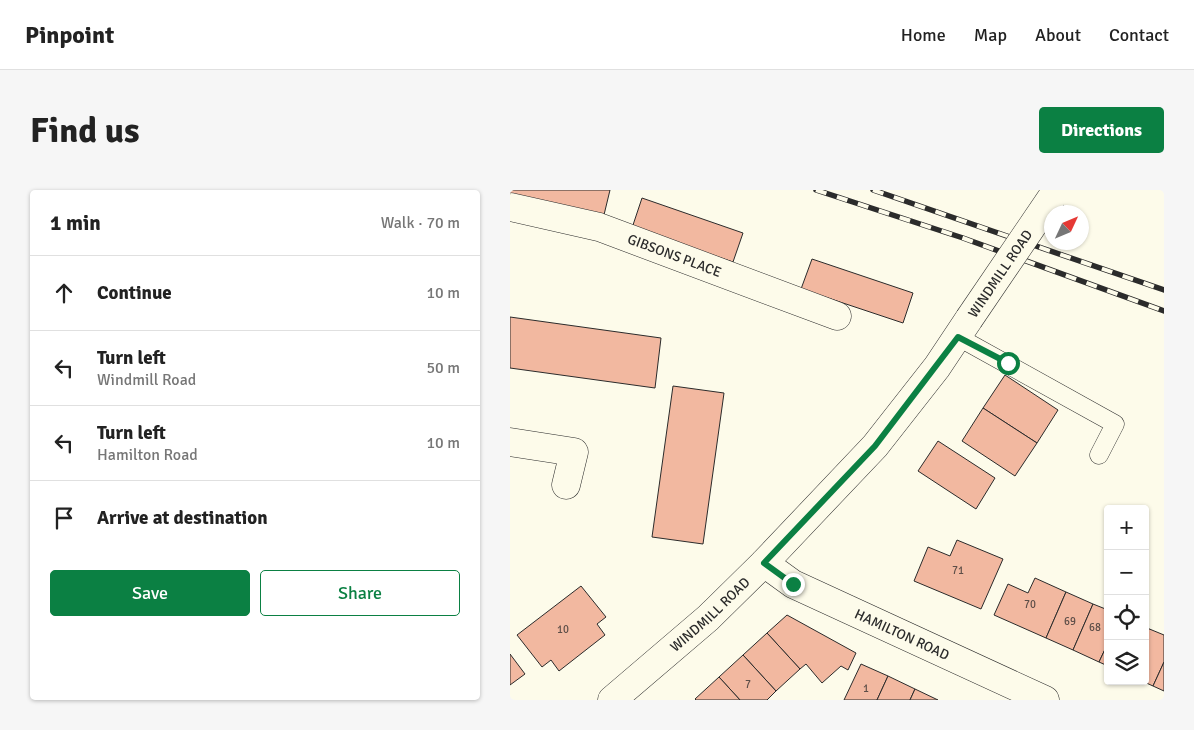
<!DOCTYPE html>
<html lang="en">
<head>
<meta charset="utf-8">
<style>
  body { margin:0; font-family:Signika,sans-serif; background:#f6f6f6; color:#222 }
  .controls { position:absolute; right:15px; bottom:15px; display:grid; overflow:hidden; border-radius:5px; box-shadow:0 1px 4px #0004 }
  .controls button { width:45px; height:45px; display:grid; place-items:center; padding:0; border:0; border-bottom:1px solid #e0e0e0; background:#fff; color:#222; font:25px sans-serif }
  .compass { position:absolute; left:534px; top:15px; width:45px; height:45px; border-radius:50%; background:#fff; box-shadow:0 1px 4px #0004; rotate:46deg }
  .stop { position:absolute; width:15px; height:15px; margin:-11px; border:4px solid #0b8043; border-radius:50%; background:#fff }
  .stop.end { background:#0b8043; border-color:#fff; box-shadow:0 1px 5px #0008 }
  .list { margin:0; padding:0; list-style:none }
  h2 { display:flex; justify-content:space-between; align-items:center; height:65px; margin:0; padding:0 20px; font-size:21px }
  h2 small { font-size:16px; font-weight:400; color:#767676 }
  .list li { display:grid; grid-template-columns:32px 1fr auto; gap:15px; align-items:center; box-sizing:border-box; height:75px; padding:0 20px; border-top:1px solid #e0e0e0 }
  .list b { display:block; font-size:19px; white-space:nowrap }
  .list p { margin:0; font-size:16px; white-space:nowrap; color:#767676 }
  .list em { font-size:16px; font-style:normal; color:#767676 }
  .actions { display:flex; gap:10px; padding:15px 20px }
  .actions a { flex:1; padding:11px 0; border:1px solid #0b8043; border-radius:5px; text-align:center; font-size:18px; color:#0b8043 }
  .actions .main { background:#0b8043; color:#fff }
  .icon { flex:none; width:28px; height:28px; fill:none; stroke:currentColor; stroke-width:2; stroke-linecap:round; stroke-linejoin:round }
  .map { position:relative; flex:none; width:654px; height:510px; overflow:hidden; border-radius:5px }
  header { display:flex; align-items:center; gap:30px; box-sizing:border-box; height:70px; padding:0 25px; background:#fff; border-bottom:1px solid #e0e0e0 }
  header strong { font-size:24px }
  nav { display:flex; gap:28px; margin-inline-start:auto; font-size:18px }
  .intro { display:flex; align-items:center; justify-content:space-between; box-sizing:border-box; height:120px; padding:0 30px }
  h1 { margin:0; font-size:35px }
  .button { padding:12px 22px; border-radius:5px; background:#0b8043; color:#fff; font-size:18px; font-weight:700 }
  main { display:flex; gap:30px; padding:0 30px }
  aside { flex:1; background:#fff; border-radius:5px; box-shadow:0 1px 4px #0004 }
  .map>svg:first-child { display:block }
  .building { fill:#f2b8a0; stroke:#2b2b2b }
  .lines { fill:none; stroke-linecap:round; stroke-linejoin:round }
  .service-casing { stroke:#2b2b2b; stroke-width:19 }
  .minor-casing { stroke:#2b2b2b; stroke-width:29 }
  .secondary-casing { stroke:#2b2b2b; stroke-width:29 }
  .service { stroke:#fdfbea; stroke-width:18 }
  .minor { stroke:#fdfbea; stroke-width:28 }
  .secondary { stroke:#fdfbea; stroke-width:28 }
  .rail-casing { stroke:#2b2b2b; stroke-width:5.5 }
  .rail { stroke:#fdfbea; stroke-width:4; stroke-dasharray:11; stroke-linecap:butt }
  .secondary-bridge-casing { stroke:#2b2b2b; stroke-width:29; stroke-linecap:butt }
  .secondary-bridge { stroke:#fdfbea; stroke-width:28 }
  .route { stroke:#0b8043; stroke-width:6 }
  .labels { text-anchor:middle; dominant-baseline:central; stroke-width:4; stroke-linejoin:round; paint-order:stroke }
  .number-label { font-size:11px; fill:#5d4e48 }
  .street-label { font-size:14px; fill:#2b2b2b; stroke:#fdfbea }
</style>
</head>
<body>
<header>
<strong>Pinpoint</strong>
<nav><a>Home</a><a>Map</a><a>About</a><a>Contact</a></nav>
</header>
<div class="intro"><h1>Find us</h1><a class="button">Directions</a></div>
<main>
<aside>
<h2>1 min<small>Walk · 70 m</small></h2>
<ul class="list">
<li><svg class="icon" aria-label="ahead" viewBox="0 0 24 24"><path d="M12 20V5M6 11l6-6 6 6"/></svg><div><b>Continue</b></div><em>10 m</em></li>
<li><svg class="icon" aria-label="left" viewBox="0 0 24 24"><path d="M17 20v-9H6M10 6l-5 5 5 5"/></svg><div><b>Turn left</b><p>Windmill Road</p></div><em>50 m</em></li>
<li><svg class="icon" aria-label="left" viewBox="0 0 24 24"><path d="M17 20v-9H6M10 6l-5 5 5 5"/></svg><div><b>Turn left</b><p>Hamilton Road</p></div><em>10 m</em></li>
<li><svg class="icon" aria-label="arrive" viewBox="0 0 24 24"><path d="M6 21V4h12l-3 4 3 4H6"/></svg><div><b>Arrive at destination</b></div></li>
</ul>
<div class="actions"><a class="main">Save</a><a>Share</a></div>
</aside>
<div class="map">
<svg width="654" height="510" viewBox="0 0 654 510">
  <rect width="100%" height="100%" fill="#fdfbea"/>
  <g class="building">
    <polygon points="0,0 100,0 93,29 0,8"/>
    <polygon points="132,8 233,43 223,72 122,38"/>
    <polygon points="302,69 403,103 393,133 291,99"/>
    <polygon points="0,127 151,148 145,198 0,178"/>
    <polygon points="495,185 548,220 527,253 473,218"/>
    <polygon points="163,196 214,203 193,354 142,347"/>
    <polygon points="473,218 527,253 505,286 452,251"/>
    <polygon points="428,251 485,288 466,319 408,281"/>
    <polygon points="447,350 493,369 471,419 404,391 418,357 440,366"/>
    <polygon points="525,388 556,402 536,448 484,425 498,394 518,403"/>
    <polygon points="71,396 96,427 87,434 95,445 49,481 41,470 32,477 7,445"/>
    <polygon points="556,402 583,414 563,460 536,448"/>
    <polygon points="583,414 598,420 598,453 589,472 563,460"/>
    <polygon points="277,425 346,463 338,480 331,476 312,493 296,474 290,479 257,443"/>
    <polygon points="637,438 654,445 654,472 643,496 632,491 635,491"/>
    <polygon points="257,443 290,479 266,501 233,465"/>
    <polygon points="598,453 598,476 589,472"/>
    <polygon points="0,464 15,484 0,495"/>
    <polygon points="233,465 266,501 257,510 230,510 209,487"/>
    <polygon points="654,472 654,501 643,496"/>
    <polygon points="351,474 378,486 367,510 334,510"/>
    <polygon points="378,486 405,499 400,510 367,510"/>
    <polygon points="209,487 230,510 186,510 185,509"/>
    <polygon points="405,499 428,510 400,510"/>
  </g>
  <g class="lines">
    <defs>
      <polyline id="service" points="448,147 605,234 589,265"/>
      <g id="minor">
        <path id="s1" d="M 0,17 L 89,37 L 327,126"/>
        <polyline points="0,252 64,262 56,295"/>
        <path id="s2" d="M 254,373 L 283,394 L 535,510"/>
      </g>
      <g id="secondary">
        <path id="s3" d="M 102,510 L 198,428 L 254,373 L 365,256 L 427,177 L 459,129"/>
      </g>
    </defs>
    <use href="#service" class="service-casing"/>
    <use href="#minor" class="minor-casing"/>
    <use href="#secondary" class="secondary-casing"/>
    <use href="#service" class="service"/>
    <use href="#minor" class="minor"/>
    <use href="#secondary" class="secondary"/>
    <defs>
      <g id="rail">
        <polyline points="306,0 453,48 654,121"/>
        <polyline points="363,0 654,100"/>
      </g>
    </defs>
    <use href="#rail" class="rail-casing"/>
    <use href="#rail" class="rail"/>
    <defs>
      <g id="secondary-bridge">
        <path id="s4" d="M 459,129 L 542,7"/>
      </g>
    </defs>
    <use href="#secondary-bridge" class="secondary-bridge-casing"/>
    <use href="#secondary-bridge" class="secondary-bridge"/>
  </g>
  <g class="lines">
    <polyline class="route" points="283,394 254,373 365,256 448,147 498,173"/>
  </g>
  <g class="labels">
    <g class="number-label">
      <text x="448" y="380">71</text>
      <text x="520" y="414">70</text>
      <text x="560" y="431">69</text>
      <text x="585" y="437">68</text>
      <text x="53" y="439">10</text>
      <text x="238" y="494">7</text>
      <text x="356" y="498">1</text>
    </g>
    <g class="street-label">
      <text stroke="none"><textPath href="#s1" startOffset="172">GIBSONS PLACE</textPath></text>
      <text stroke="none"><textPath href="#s4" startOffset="55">WINDMILL ROAD</textPath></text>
      <text stroke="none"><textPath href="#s3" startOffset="130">WINDMILL ROAD</textPath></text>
      <text stroke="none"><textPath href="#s2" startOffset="156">HAMILTON ROAD</textPath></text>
    </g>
  </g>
</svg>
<div class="controls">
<button>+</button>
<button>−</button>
<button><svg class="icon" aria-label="locate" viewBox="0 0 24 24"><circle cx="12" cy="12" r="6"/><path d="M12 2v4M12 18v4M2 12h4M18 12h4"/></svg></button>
<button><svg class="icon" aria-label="layers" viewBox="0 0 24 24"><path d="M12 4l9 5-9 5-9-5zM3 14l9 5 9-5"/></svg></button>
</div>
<svg class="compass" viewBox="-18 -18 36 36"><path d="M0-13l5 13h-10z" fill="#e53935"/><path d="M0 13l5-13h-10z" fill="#767676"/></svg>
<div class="stop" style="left:498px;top:173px"></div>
<div class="stop end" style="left:283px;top:394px"></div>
</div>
</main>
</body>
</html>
